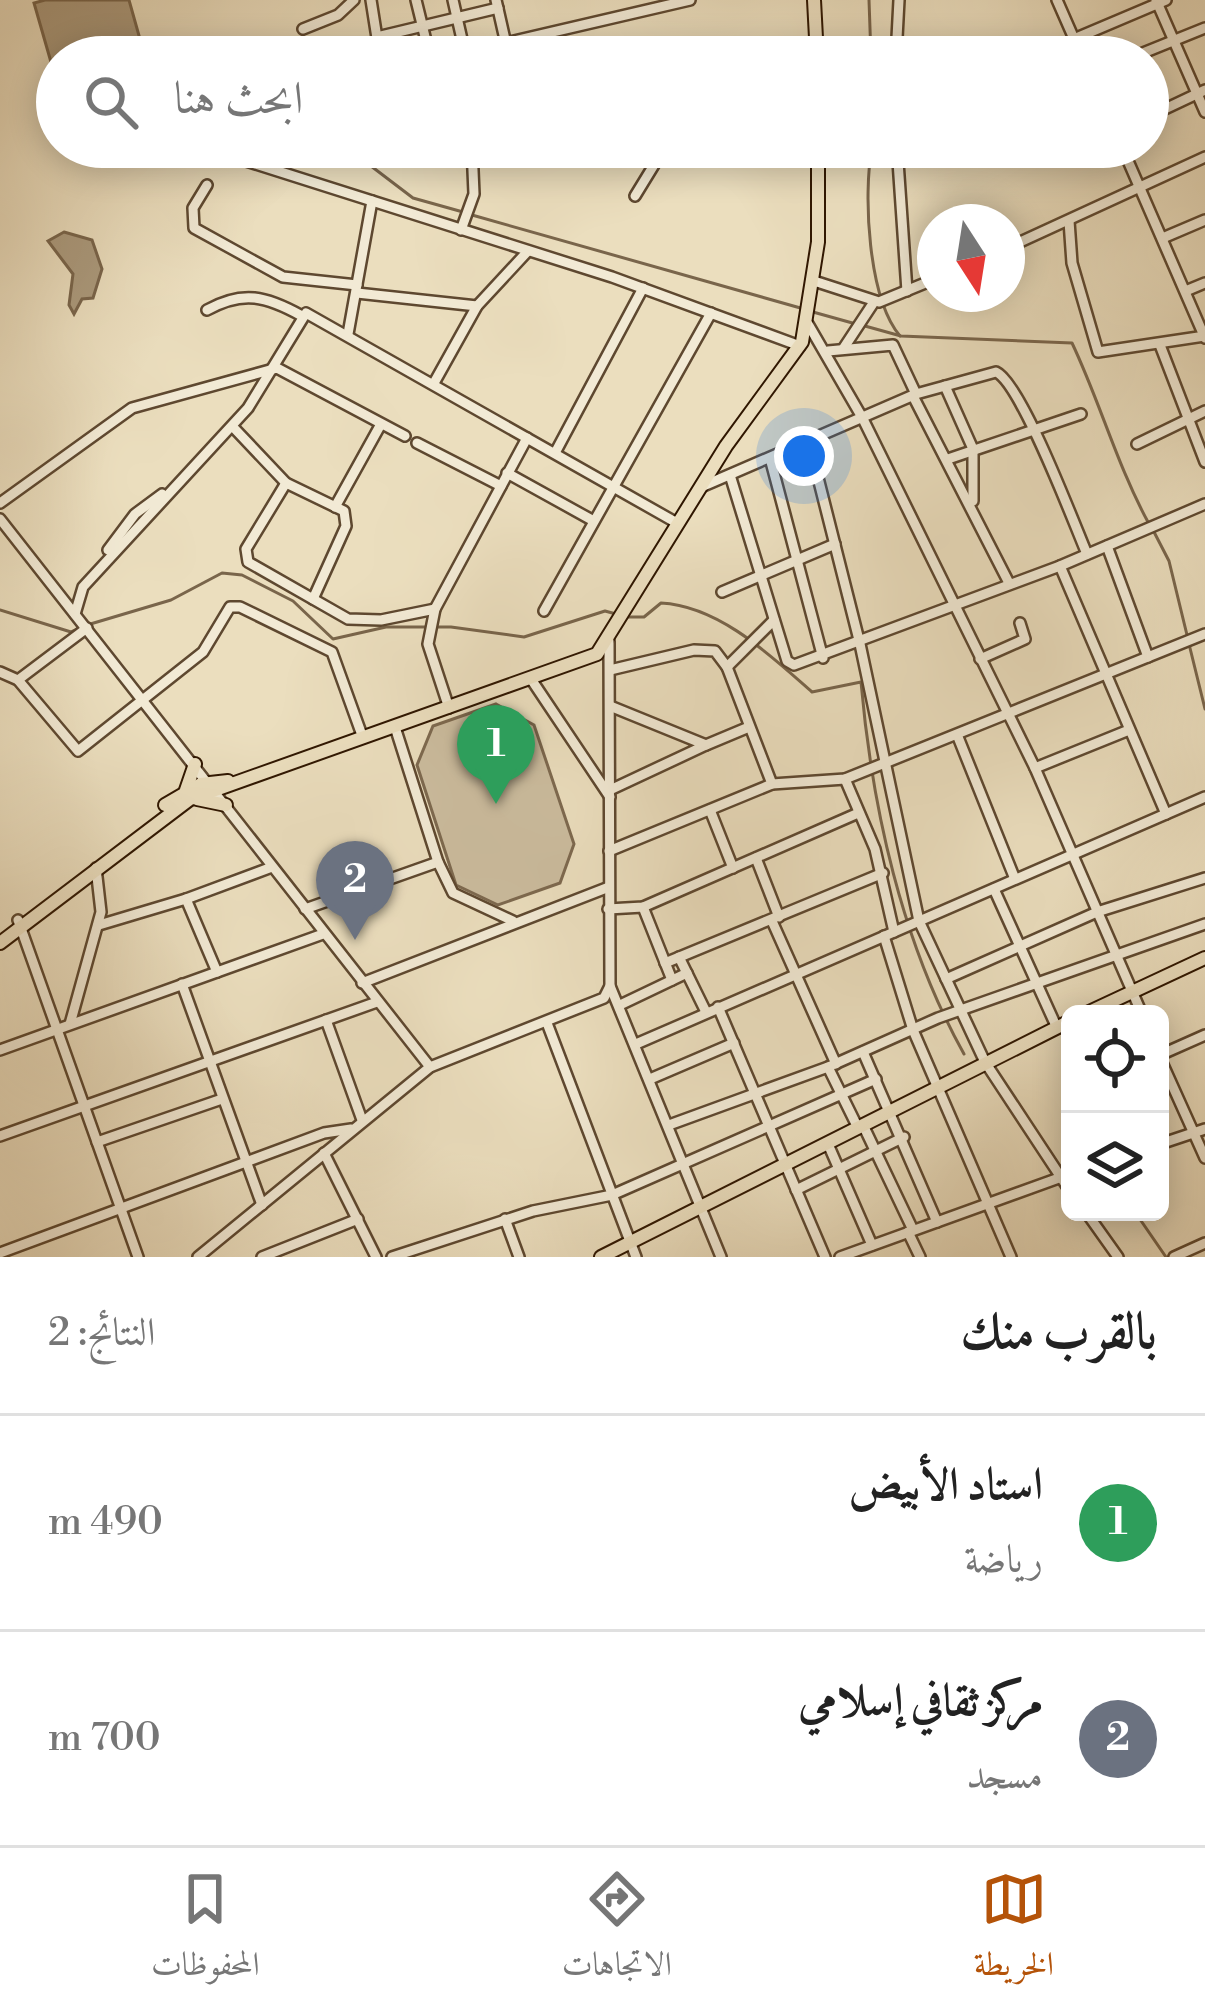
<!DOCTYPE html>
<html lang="ar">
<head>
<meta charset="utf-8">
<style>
  body { margin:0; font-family:"Libre Bodoni",Amiri,serif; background:#f2f2f2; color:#222; direction:rtl }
  .controls { position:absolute; right:36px; bottom:36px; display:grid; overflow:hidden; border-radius:18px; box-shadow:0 6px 30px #0003 }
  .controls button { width:108px; height:108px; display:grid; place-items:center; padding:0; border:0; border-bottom:3px solid #e0e0e0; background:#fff; color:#222; font:60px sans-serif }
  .compass { position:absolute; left:917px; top:204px; width:108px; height:108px; border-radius:50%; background:#fff; box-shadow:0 6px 30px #0003; rotate:168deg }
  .you { position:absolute; left:804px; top:456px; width:42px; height:42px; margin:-30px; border:9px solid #fff; border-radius:50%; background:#1a73e8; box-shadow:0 0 0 18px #1a73e833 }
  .badge { display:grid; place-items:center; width:78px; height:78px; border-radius:50%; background:#b45309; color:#fff; font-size:39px; font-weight:700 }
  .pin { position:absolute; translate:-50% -99px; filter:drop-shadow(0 3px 6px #0008) }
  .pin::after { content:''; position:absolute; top:63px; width:42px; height:36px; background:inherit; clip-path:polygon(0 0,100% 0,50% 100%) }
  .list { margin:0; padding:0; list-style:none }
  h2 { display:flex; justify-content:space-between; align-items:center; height:156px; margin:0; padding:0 48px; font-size:51px }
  h2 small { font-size:39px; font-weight:400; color:#767676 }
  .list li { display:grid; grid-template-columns:78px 1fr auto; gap:36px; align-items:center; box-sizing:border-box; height:216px; padding:0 48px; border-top:3px solid #e0e0e0 }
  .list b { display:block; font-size:45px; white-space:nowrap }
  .list p { margin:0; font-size:39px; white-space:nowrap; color:#767676 }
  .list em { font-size:39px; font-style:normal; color:#767676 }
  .icon { flex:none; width:66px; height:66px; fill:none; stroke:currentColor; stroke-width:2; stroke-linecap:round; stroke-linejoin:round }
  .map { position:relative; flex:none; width:1205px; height:1257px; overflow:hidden; direction:ltr }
  .search { position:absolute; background:#fff; box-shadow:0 6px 30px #0003; left:36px; right:36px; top:36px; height:132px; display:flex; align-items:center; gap:30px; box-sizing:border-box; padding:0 42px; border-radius:66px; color:#767676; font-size:45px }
  .sheet { height:588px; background:#fff }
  nav { display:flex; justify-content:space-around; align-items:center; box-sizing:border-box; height:168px; border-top:3px solid #e0e0e0; background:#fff; font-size:33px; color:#767676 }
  nav a { display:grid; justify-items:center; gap:6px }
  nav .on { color:#b45309 }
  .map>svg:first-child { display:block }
  .green { fill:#cbbc9e; stroke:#7d694f; stroke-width:3 }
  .water { fill:#ab9a7d; stroke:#79654b; stroke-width:3 }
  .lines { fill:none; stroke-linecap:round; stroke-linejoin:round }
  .stream { stroke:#79654b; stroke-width:3 }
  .minor-casing { stroke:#5e4830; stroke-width:14 }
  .major-casing { stroke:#2f1600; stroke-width:16 }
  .minor { stroke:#f2ead5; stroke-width:9 }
  .major { stroke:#ebdebe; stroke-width:12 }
</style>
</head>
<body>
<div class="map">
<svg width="1205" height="1257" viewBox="0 0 1205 1257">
  <rect width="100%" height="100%" fill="#ebdebe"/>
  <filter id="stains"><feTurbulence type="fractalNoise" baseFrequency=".00167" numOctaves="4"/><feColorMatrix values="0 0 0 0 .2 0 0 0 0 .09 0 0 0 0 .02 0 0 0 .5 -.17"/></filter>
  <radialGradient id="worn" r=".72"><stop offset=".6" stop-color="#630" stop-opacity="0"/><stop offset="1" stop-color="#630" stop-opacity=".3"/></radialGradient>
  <polygon class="green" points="496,704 534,725 574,844 560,883 498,905 456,885 417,765 433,726"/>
  <g class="water">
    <polygon points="45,0 129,0 145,57 57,57 57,83 34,3"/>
    <polygon points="64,232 92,240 102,269 93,298 82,299 74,314 69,305 73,274 48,241"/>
  </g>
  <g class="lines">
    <g class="stream">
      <polyline points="869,0 871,57"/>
      <polyline points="140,44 170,57"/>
      <polyline points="346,147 413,198 463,212"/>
      <path d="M 872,147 C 863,195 868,298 900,336"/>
      <polyline points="472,215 804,309"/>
      <polyline points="813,312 856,324"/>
      <path d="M 865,326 L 901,336 L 1072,343 C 1100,402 1117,465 1148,522"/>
      <polyline points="1153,530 1169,561 1187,635"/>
      <polyline points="0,610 71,632 78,629"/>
      <path d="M 625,617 L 644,617 L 661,603 C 719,606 770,655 812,692 L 861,682 C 872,808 902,943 964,1054"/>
      <polyline points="87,625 171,600 222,573 242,575 293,601 333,639 386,627 451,627 524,637 605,611 616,614"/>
      <polyline points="1189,644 1205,709"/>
      <polyline points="1135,1212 1166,1257"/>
    </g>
    <defs>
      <g id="minor">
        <polyline points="371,0 380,57"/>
        <polyline points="416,0 430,57"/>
        <polyline points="453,0 466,57"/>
        <polyline points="496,0 506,44"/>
        <polyline points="1057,0 1082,57"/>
        <polyline points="1156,0 1205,112"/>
        <polyline points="303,29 338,15 354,0"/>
        <polyline points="377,37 498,8"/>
        <polyline points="1074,39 1166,0"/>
        <polyline points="445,57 690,0"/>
        <polyline points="896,57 899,0"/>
        <polyline points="1133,57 1205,28"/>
        <polyline points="1148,117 1205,90"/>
        <polyline points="897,147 907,291"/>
        <polyline points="1122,147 1205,338"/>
        <polyline points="205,148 612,277 800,346"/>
        <polyline points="207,185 193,208 194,228 283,277 357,285"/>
        <polyline points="635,196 665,147"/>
        <polyline points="1069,221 1072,263 1098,352 1205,336"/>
        <polyline points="461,230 474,194 472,147"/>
        <polyline points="1165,237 1205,220"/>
        <polyline points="1007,248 1205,157"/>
        <polyline points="814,281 879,302 935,279"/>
        <polyline points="1188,290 1205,283"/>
        <polyline points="357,293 477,306"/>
        <path d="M 207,310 C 243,290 266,296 302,316"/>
        <polyline points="808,324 863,419 1035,768 1142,1014"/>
        <polyline points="348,334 372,201"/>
        <polyline points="1160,345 1205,462"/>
        <polyline points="843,349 874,302"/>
        <polyline points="828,351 893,345 916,394"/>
        <polyline points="434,383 477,306 528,251"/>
        <polyline points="945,386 973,449 973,501"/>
        <polyline points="913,396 1009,583"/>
        <polyline points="233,427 286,483 344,511 346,526 313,599"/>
        <polyline points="809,442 860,644 919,921 985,1062 1070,1191"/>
        <polyline points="417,443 501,486"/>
        <polyline points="1137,444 1205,411"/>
        <polyline points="555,453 643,288"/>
        <polyline points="770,458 823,658"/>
        <polyline points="948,459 1081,414"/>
        <polyline points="507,473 592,520"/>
        <polyline points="730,475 787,661 794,665 1060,566 1205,504"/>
        <polyline points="286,483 246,549 248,562 348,619 381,620 435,609"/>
        <path d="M 701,487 L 916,394 L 996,372 C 1021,383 1073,521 1087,554"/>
        <polyline points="0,503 132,408 277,368 405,436"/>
        <polyline points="335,507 381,424"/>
        <polyline points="0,519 430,1067"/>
        <polyline points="1107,546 1148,657"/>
        <polyline points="108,550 135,514 162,494"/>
        <polyline points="1060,566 1166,814"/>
        <polyline points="722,592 835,544"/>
        <polyline points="544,611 711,313"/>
        <polyline points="75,614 83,587 248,408 306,313 677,523"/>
        <polyline points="980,659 1025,639 1020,623"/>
        <polyline points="727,667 774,620"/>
        <polyline points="610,670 694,650 715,651 727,667 772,784"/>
        <polyline points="0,672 18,680 78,751 203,652 230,607 240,607 332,652 363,738"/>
        <polyline points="531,679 610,797"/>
        <polyline points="18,680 87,628"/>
        <polyline points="449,708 428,644 435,609 527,438"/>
        <polyline points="958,737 1015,879"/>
        <polyline points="706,745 749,727"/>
        <polyline points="1035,768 1129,730"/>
        <polyline points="845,779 875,849 894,932"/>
        <polyline points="610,790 706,745 610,706"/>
        <polyline points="710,810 733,868"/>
        <polyline points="609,851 772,784 845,779 1205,634"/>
        <polyline points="756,858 779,917"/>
        <polyline points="438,862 453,893 513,921"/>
        <polyline points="994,889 1057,1028"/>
        <polyline points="643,907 672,980"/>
        <polyline points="305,909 438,862 395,727"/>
        <polyline points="608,909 643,907 856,814"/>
        <polyline points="18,920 138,1257"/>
        <polyline points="772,921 836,1064"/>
        <polyline points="99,925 186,899"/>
        <polyline points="884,936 913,1030 1011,1257"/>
        <polyline points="679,957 706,1012"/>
        <polyline points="665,963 883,873"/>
        <polyline points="217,972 186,899 272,867"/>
        <polyline points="946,979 1097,912 1205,878"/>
        <polyline points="362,983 609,887"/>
        <polyline points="182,984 262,1205"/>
        <polyline points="610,986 721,1257"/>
        <polyline points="620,1005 687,973"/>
        <polyline points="718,1007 825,1257"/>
        <polyline points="326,1020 362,1120"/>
        <polyline points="547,1023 636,1257"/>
        <polyline points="70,1024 101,912 96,868"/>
        <polyline points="636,1044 1205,797"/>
        <polyline points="0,1050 323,934"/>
        <polyline points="863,1052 937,1222"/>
        <polyline points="1160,1055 1205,1035"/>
        <polyline points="1160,1058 1205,1158"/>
        <polyline points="828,1067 858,1128"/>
        <polyline points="650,1079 734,1043"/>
        <polyline points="669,1125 828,1067 938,1018 1205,924"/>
        <polyline points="863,1125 913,1230"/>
        <polyline points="0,1136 377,1002"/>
        <polyline points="97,1142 222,1099"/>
        <polyline points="828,1144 872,1245"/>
        <polyline points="1160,1144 1205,1129"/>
        <polyline points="324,1153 376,1257"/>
        <polyline points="796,1190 904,1137"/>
        <polyline points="1086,1212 1118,1257"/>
        <polyline points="505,1219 519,1257"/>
        <polyline points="908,1232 920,1257"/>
        <polyline points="0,1253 324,1133 351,1129"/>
        <polyline points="198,1257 430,1067 604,998 610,986 609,641"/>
        <polyline points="262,1257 358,1219"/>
        <polyline points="392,1257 533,1211 612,1195 876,1079"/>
        <polyline points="840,1257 1070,1174"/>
        <polyline points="1174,1257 1205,1243"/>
      </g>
      <g id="major">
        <polyline points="814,0 817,57"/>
        <polyline points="186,790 195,764"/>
        <polyline points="197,799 226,805"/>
        <polyline points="165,805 201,784 228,781"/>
        <polyline points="0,943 190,799 597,654 726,446 802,342 818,242 818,147"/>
        <polyline points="1085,1014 1205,958"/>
        <polyline points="601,1257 1070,1021"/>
      </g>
    </defs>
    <use href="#minor" class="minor-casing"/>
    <use href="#major" class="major-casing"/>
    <use href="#minor" class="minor"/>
    <use href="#major" class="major"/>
  </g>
  <rect width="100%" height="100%" filter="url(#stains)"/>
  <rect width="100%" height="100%" fill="url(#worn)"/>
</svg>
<div class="controls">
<button><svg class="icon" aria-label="locate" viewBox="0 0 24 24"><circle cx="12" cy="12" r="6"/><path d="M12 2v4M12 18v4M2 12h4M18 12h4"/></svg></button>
<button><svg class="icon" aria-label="layers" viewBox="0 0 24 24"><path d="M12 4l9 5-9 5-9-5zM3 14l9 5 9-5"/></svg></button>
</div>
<svg class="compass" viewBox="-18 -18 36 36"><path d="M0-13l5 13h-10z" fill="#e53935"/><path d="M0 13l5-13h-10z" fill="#767676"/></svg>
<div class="you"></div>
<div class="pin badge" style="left:496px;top:804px;background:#2e9e5b">1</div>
<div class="pin badge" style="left:355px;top:940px;background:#6b7280">2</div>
<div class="search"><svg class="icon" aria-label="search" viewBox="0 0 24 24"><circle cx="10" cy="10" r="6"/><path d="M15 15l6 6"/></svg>ابحث هنا</div>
</div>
<section class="sheet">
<h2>بالقرب منك<small>النتائج: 2</small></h2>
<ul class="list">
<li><span class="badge" style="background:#2e9e5b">1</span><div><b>استاد الأبيض</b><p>رياضة</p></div><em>490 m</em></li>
<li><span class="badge" style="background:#6b7280">2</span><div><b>مركز ثقافي إسلامي</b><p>مسجد</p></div><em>700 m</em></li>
</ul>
</section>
<nav>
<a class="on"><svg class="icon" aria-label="map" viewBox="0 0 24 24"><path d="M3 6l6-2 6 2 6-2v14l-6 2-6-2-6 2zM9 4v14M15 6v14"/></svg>الخريطة</a>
<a><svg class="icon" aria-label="directions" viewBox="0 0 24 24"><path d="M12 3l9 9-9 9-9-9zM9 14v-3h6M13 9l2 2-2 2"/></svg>الاتجاهات</a>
<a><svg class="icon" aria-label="saved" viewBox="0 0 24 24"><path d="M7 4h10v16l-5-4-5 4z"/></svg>المحفوظات</a>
</nav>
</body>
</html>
